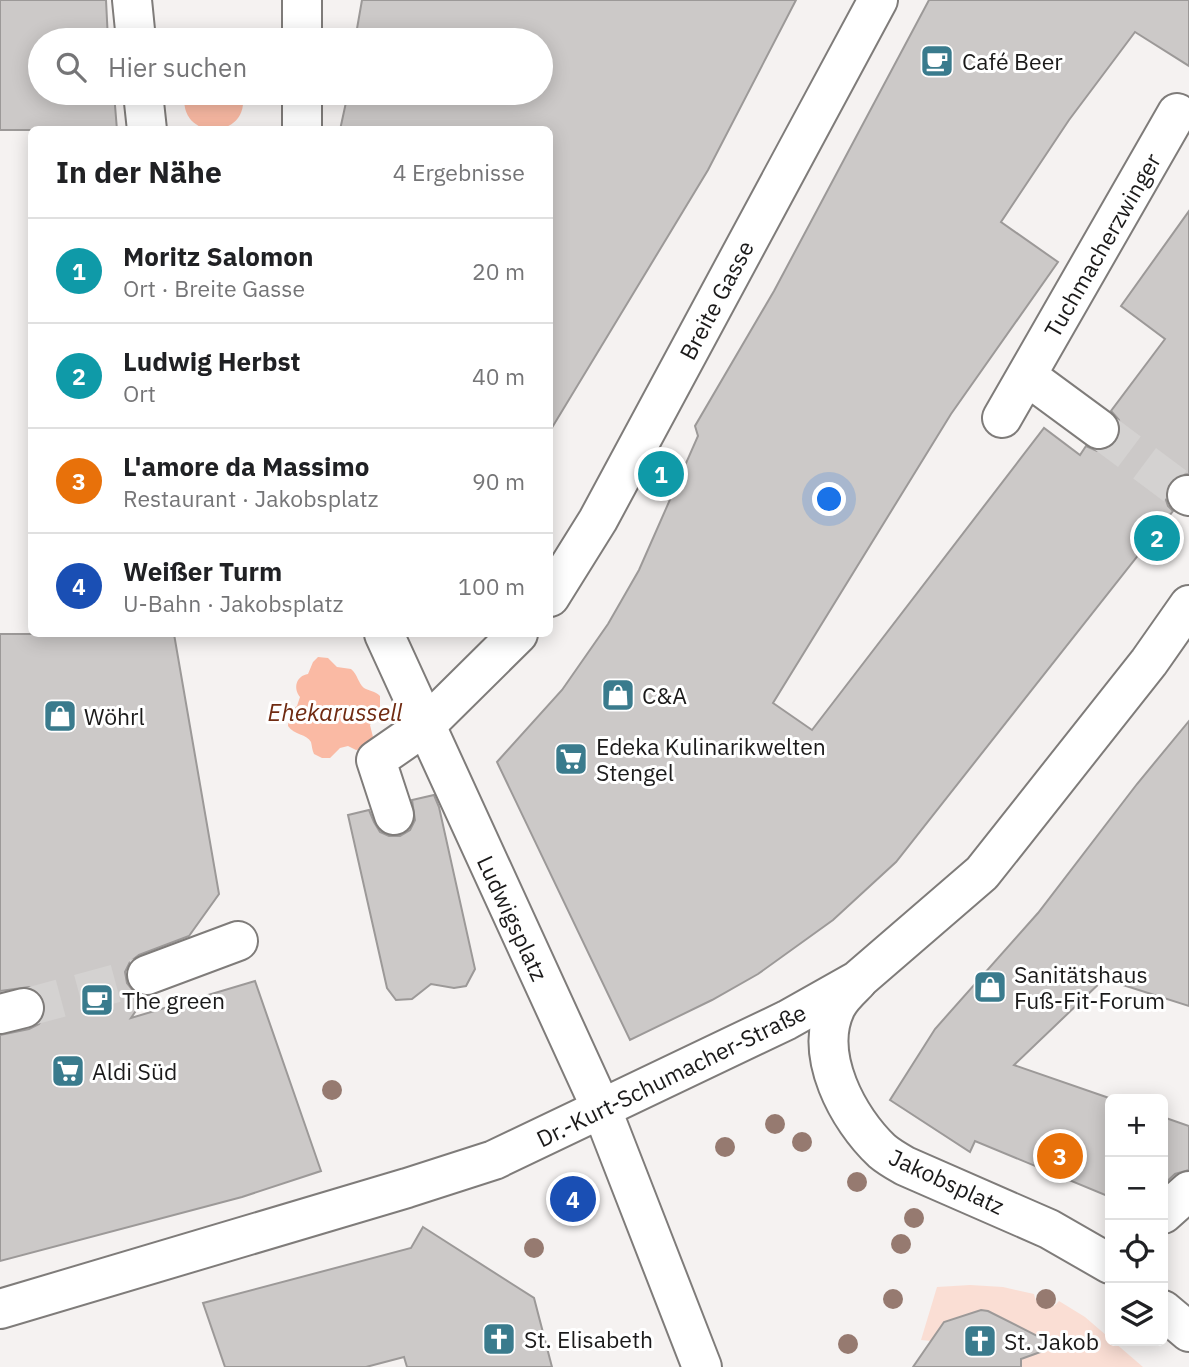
<!DOCTYPE html>
<html lang="de">
<head>
<meta charset="utf-8">
<style>
  body { margin:0; font-family:"IBM Plex Sans",sans-serif; background:#f2f2f2; color:#202124 }
  .controls { position:absolute; right:21px; bottom:21px; display:grid; overflow:hidden; border-radius:10px; box-shadow:0 4px 18px #0003 }
  .controls button { width:63px; height:63px; display:grid; place-items:center; padding:0; border:0; border-bottom:2px solid #e0e0e0; background:#fff; color:#202124; font:35px sans-serif }
  .you { position:absolute; left:830px; top:500px; width:24px; height:24px; margin:-18px; border:5px solid #fff; border-radius:50%; background:#1a73e8; box-shadow:0 0 0 10px #1a73e833 }
  .badge { display:grid; place-items:center; width:46px; height:46px; border-radius:50%; background:#0b8043; color:#fff; font-size:23px; font-weight:700 }
  .pin { position:absolute; translate:-50% -50%; border:4px solid #fff; box-shadow:0 2px 7px #0006 }
  .list { margin:0; padding:0; list-style:none }
  h2 { display:flex; justify-content:space-between; align-items:center; height:91px; margin:0; padding:0 28px; font-size:30px }
  h2 small { font-size:23px; font-weight:400; color:#757577 }
  .list li { display:grid; grid-template-columns:46px 1fr auto; gap:21px; align-items:center; box-sizing:border-box; height:105px; padding:0 28px; border-top:2px solid #e0e0e0 }
  .list b { display:block; font-size:26px; white-space:nowrap }
  .list p { margin:0; font-size:23px; white-space:nowrap; color:#757577 }
  .list em { font-size:23px; font-style:normal; color:#757577 }
  .icon { flex:none; width:38px; height:38px; fill:none; stroke:currentColor; stroke-width:2; stroke-linecap:round; stroke-linejoin:round }
  .map { position:relative; flex:none; width:1189px; height:1367px; overflow:hidden }
  .search { position:absolute; background:#fff; box-shadow:0 4px 18px #0003; left:28px; top:28px; width:525px; height:77px; display:flex; align-items:center; gap:18px; box-sizing:border-box; padding:0 24px; border-radius:38px; color:#757577; font-size:26px }
  .panel { position:absolute; background:#fff; box-shadow:0 4px 18px #0003; left:28px; top:126px; width:525px; height:511px; border-radius:10px }
  .map>svg:first-child { display:block }
  .green { fill:#faded4 }
  .water { fill:#fabaa4 }
  .building { fill:#ccc9c8; stroke:#9c9998; stroke-width:2 }
  .lines { fill:none; stroke-linecap:round; stroke-linejoin:round }
  .minor-tunnel { stroke:#d4d2d1; stroke-width:38; stroke-dasharray:38 19; stroke-linecap:butt }
  .minor-casing { stroke:#7f7c7a; stroke-width:42 }
  .minor { stroke:#fff; stroke-width:38 }
  .tree { fill:#967a70 }
  .labels { text-anchor:middle; dominant-baseline:central; stroke-width:6; stroke-linejoin:round; paint-order:stroke }
  .poi-label { font-size:23px; fill:#1b1a1a; stroke:#fff; text-anchor:start }
  .street-label { font-size:23px; fill:#1b1a1a; stroke:#fff }
  .water-label { font-size:24px; font-style:italic; fill:#702b12; stroke:#fff }
</style>
</head>
<body>
<div class="map">
<svg width="1189" height="1367" viewBox="0 0 1189 1367">
  <rect width="100%" height="100%" fill="#f5f2f1"/>
  <path class="green" d="M 970,1285 L 1003,1287 L 1034,1294 C 1037,1309 1050,1313 1059,1301 L 1085,1317 L 1143,1367 L 1021,1367 L 1021,1359 L 1004,1331 L 1009,1322 L 1001,1317 L 995,1327 L 966,1315 L 959,1317 L 931,1341 L 921,1340 L 937,1287 Z"/>
  <g class="water">
    <path d="M 185,93 L 242,93 C 253,140 176,143 185,93 Z"/>
    <path d="M 318,657 L 328,658 L 337,667 L 351,669 C 358,675 358,683 364,688 C 369,691 375,691 380,696 L 380,709 L 370,725 L 373,737 L 363,749 L 356,750 L 348,746 L 340,748 L 330,758 L 322,758 L 314,754 C 312,750 312,746 311,742 C 307,734 294,735 288,726 L 289,713 L 297,706 L 300,697 C 293,688 296,676 308,674 L 313,662 Z"/>
  </g>
  <g class="building">
    <polygon points="0,0 106,0 108,40 40,40 40,93 114,93 117,130 0,130"/>
    <polygon points="362,0 796,0 708,170 550,431 550,130 340,130 348,93 541,93 541,40 355,40"/>
    <polygon points="929,0 1189,0 1189,66 1135,32 1069,120 1001,222 1058,262 951,414 773,703 812,730 1044,428 1080,455 1086,446 1097,451 1108,449 1116,442 1121,431 1119,420 1111,411 1165,339 1121,306 1189,211 1189,474 1176,476 1168,485 1165,497 1168,506 1173,511 896,862 833,920 758,974 712,1000 630,1040 497,762 562,690 608,624 639,570 698,436 695,426 774,291"/>
    <polygon points="0,634 174,634 219,894 189,936 139,955 130,962 125,972 127,983 134,992 146,996 131,1018 255,981 321,1171 242,1197 0,1261 0,1035 29,1029 39,1024 45,1015 45,1003 39,992 29,987 0,991"/>
    <polygon points="1189,721 1189,1006 1104,979 1014,1065 1112,1099 1110,1099 1110,1197 975,1141 970,1152 890,1100 935,1029 1038,913 1137,784"/>
    <polygon points="434,795 439,807 475,969 466,986 454,988 431,984 412,999 396,1000 387,988 348,815 369,810 374,822 380,832 389,836 400,836 410,830 415,820 412,800"/>
    <polygon points="1163,1117 1189,1126 1189,1170 1175,1174 1163,1185"/>
    <polygon points="423,1227 534,1298 552,1367 407,1367 404,1357 366,1367 225,1367 203,1303 411,1248"/>
    <polygon points="981,1310 988,1311 1057,1346 1021,1359 1021,1367 913,1367 944,1322"/>
  </g>
  <g class="lines">
    <g class="minor-tunnel">
      <polyline points="1099,429 1187,495"/>
      <polyline points="24,1008 147,975"/>
    </g>
    <defs>
      <g id="minor">
        <polyline points="132,0 136,40"/>
        <polyline points="302,40 302,0"/>
        <polyline points="143,93 147,130"/>
        <polyline points="302,130 302,93"/>
        <polyline points="1027,376 1099,429"/>
        <polyline points="1002,418 1177,113"/>
        <polyline points="1187,495 1189,496"/>
        <polyline points="550,597 598,520 878,0"/>
        <polyline points="384,634 602,1110 702,1367"/>
        <polyline points="394,815 376,760 425,726 518,634"/>
        <polyline points="147,975 238,941"/>
        <path d="M 857,982 C 849,990 841,997 836,1007 C 813,1055 848,1119 882,1151 C 889,1157 898,1162 905,1166 L 1049,1229 L 1110,1264"/>
        <polyline points="0,1014 24,1008"/>
        <polyline points="1163,1214 1189,1191"/>
        <polyline points="0,1309 407,1188 494,1160 787,1020 858,980 982,873 1149,662 1189,605"/>
        <polyline points="1163,1310 1189,1332"/>
      </g>
    </defs>
    <use href="#minor" class="minor-casing"/>
    <use href="#minor" class="minor"/>
  </g>
  <g class="tree">
    <circle cx="332" cy="1090" r="10"/>
    <circle cx="775" cy="1124" r="10"/>
    <circle cx="802" cy="1142" r="10"/>
    <circle cx="725" cy="1147" r="10"/>
    <circle cx="857" cy="1182" r="10"/>
    <circle cx="914" cy="1218" r="10"/>
    <circle cx="901" cy="1244" r="10"/>
    <circle cx="534" cy="1248" r="10"/>
    <circle cx="893" cy="1299" r="10"/>
    <circle cx="1046" cy="1299" r="10"/>
    <circle cx="848" cy="1344" r="10"/>
  </g>
  <defs>
    <symbol id="cafe-square" viewBox="-11 -11 22 22"><rect x="-9" y="-9" width="18" height="18" rx="4" fill="#3a7b8d" stroke="#fff"/><path d="M-5.5-4.5H6V0H3Q3 3.5 0 3.5H-2.5Q-5.5 3.5-5.5 0ZM3-3.2v2h1.7v-2ZM-6 4.5H4V6H-6Z" fill="#fff"/></symbol>
    <symbol id="shop-square" viewBox="-11 -11 22 22"><rect x="-9" y="-9" width="18" height="18" rx="4" fill="#3a7b8d" stroke="#fff"/><path d="M-5-2.5h2.3a2.7 3.5 0 0 1 5.4 0H5L5.5 6h-11ZM-1.5-2.5h3a1.5 2.3 0 0 0-3 0Z" fill="#fff"/></symbol>
    <symbol id="supermarket-square" viewBox="-11 -11 22 22"><rect x="-9" y="-9" width="18" height="18" rx="4" fill="#3a7b8d" stroke="#fff"/><path d="M-6-5.5h2.5l.6 2H6L4.5 2H-2.5L-4.4-4H-6ZM-1.5 3.2a1.3 1.3 0 1 0 .1 0ZM3 3.2a1.3 1.3 0 1 0 .1 0Z" fill="#fff"/></symbol>
    <symbol id="church-square" viewBox="-11 -11 22 22"><rect x="-9" y="-9" width="18" height="18" rx="4" fill="#3a7b8d" stroke="#fff"/><path d="M-1.2-6h2.4v3.5h3.3v2.4h-3.3V6h-2.4V-.1h-3.3v-2.4h3.3Z" fill="#fff"/></symbol>
  </defs>
  <g fill-rule="evenodd">
    <use href="#cafe-square" x="918" y="42" width="38" height="38"/>
    <use href="#shop-square" x="599" y="676" width="38" height="38"/>
    <use href="#shop-square" x="41" y="697" width="38" height="38"/>
    <use href="#supermarket-square" x="552" y="740" width="38" height="38"/>
    <use href="#shop-square" x="971" y="968" width="38" height="38"/>
    <use href="#cafe-square" x="78" y="981" width="38" height="38"/>
    <use href="#supermarket-square" x="49" y="1052" width="38" height="38"/>
    <use href="#church-square" x="480" y="1320" width="38" height="38"/>
    <use href="#church-square" x="961" y="1322" width="38" height="38"/>
  </g>
  <g class="labels">
    <g class="poi-label">
      <text x="962" y="61">Café Beer</text>
      <text x="642" y="695">C&amp;A</text>
      <text x="84" y="716">Wöhrl</text>
      <text x="596" y="746">Edeka Kulinarikwelten<tspan x="596" dy="26">Stengel</tspan></text>
      <text x="1014" y="974">Sanitätshaus<tspan x="1014" dy="26">Fuß-Fit-Forum</tspan></text>
      <text x="122" y="1000">The green</text>
      <text x="92" y="1071">Aldi Süd</text>
      <text x="524" y="1339">St. Elisabeth</text>
      <text x="1004" y="1341">St. Jakob</text>
    </g>
    <g class="street-label">
      <text transform="translate(1102 245) rotate(-60)">Tuchmacherzwinger</text>
      <text transform="translate(716 300) rotate(-62)">Breite Gasse</text>
      <text transform="translate(513 918) rotate(65)">Ludwigsplatz</text>
      <text transform="translate(671 1075) rotate(-26)">Dr.-Kurt-Schumacher-Straße</text>
      <text transform="translate(947 1181) rotate(25)">Jakobsplatz</text>
    </g>
    <g class="water-label">
      <text x="335" y="712">Ehekarussell</text>
    </g>
  </g>
</svg>
<div class="controls">
<button>+</button>
<button>−</button>
<button><svg class="icon" aria-label="locate" viewBox="0 0 24 24"><circle cx="12" cy="12" r="6"/><path d="M12 2v4M12 18v4M2 12h4M18 12h4"/></svg></button>
<button><svg class="icon" aria-label="layers" viewBox="0 0 24 24"><path d="M12 4l9 5-9 5-9-5zM3 14l9 5 9-5"/></svg></button>
</div>
<div class="you"></div>
<div class="pin badge" style="left:661px;top:474px;background:#0f9aa8">1</div>
<div class="pin badge" style="left:1157px;top:538px;background:#0f9aa8">2</div>
<div class="pin badge" style="left:1060px;top:1156px;background:#e8710a">3</div>
<div class="pin badge" style="left:573px;top:1199px;background:#1a4fb4">4</div>
<div class="search"><svg class="icon" aria-label="search" viewBox="0 0 24 24"><circle cx="10" cy="10" r="6"/><path d="M15 15l6 6"/></svg>Hier suchen</div>
<section class="panel">
<h2>In der Nähe<small>4 Ergebnisse</small></h2>
<ul class="list">
<li><span class="badge" style="background:#0f9aa8">1</span><div><b>Moritz Salomon</b><p>Ort · Breite Gasse</p></div><em>20 m</em></li>
<li><span class="badge" style="background:#0f9aa8">2</span><div><b>Ludwig Herbst</b><p>Ort</p></div><em>40 m</em></li>
<li><span class="badge" style="background:#e8710a">3</span><div><b>L'amore da Massimo</b><p>Restaurant · Jakobsplatz</p></div><em>90 m</em></li>
<li><span class="badge" style="background:#1a4fb4">4</span><div><b>Weißer Turm</b><p>U-Bahn · Jakobsplatz</p></div><em>100 m</em></li>
</ul>
</section>
</div>
</body>
</html>
